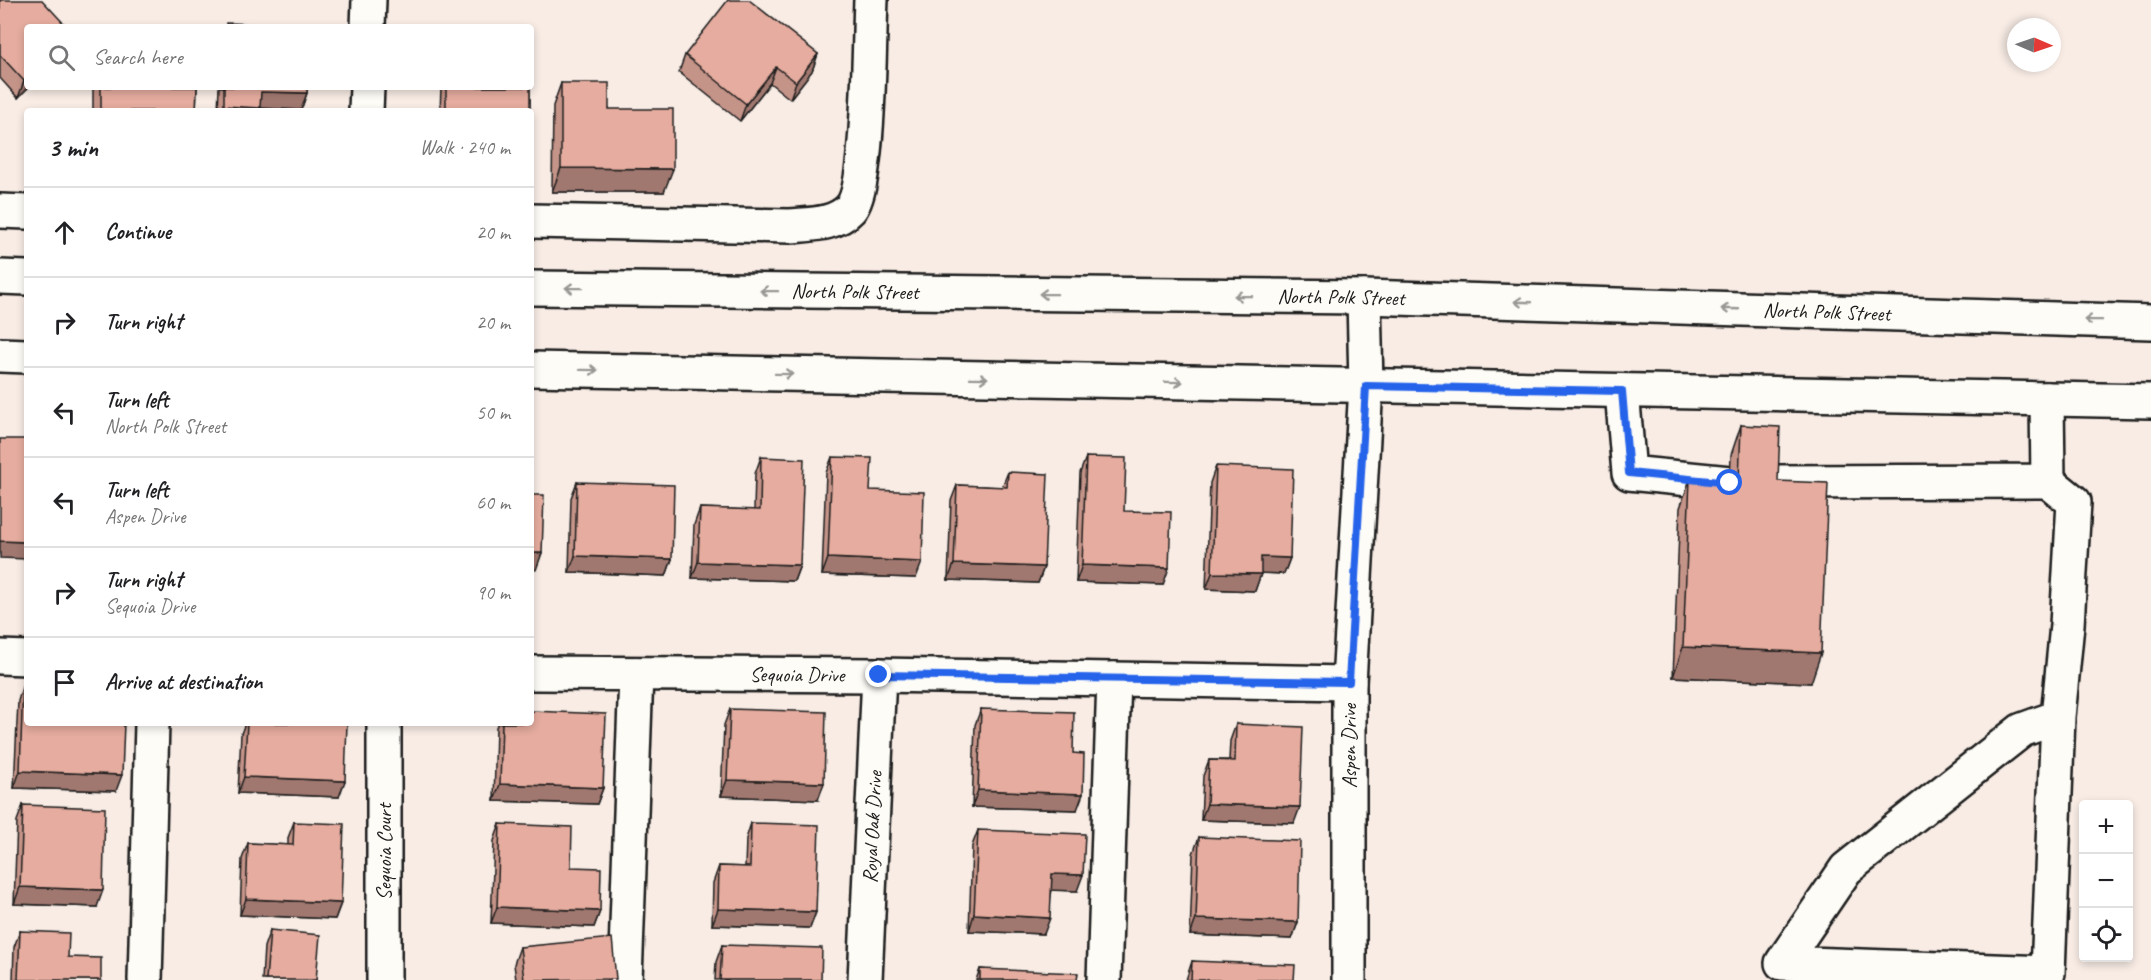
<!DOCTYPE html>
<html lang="en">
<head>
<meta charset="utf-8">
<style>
  body { margin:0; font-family:Caveat,sans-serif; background:#f6f6f6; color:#202124 }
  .controls { position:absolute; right:18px; bottom:18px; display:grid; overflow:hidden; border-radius:6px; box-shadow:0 3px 9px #0003 }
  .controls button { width:54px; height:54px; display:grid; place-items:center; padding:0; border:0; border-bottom:2px solid #e0e0e0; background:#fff; color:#202124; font:30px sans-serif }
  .compass { position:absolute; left:2007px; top:18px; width:54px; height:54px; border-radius:50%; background:#fff; box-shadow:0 3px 9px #0003; rotate:92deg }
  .stop { position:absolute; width:18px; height:18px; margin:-14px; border:4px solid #2563eb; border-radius:50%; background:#fff }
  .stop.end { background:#2563eb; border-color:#fff; box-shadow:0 2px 6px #0008 }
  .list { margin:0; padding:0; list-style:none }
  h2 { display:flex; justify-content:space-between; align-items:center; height:78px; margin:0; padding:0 24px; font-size:26px }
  h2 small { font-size:20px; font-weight:400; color:#757577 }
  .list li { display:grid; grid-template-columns:39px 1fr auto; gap:18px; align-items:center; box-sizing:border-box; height:90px; padding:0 24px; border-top:2px solid #e0e0e0 }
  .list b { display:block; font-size:22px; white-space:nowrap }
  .list p { margin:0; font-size:20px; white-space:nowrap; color:#757577 }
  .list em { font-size:20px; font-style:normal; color:#757577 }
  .icon { flex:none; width:33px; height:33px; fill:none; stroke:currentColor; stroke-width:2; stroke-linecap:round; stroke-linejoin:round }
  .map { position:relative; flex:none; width:2151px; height:980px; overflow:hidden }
  .search { position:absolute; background:#fff; box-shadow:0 3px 9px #0003; left:24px; top:24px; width:510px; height:66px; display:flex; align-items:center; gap:15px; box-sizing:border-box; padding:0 21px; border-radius:6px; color:#757577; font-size:22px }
  .panel { position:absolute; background:#fff; box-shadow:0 3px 9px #0003; left:24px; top:108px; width:510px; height:618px; border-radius:6px }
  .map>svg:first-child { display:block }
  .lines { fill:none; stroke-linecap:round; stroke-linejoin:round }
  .minor-casing { stroke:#1c1c1c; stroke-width:38 }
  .major-casing { stroke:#1c1c1c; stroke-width:38 }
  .minor { stroke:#fdfcf7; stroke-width:33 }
  .major { stroke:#fdfcf7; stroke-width:33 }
  .wall { fill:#c59489; stroke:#1c1c1c; stroke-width:1.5 }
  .shaded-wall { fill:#a0786f; stroke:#1c1c1c; stroke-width:1.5 }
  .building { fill:#e5ac9f; stroke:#1c1c1c; stroke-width:1.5 }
  .oneway { stroke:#989794 }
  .route { stroke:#2563eb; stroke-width:8 }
  .labels { text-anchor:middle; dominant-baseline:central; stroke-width:6; stroke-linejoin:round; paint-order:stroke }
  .street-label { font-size:21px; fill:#1c1c1c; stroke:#fdfcf7 }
</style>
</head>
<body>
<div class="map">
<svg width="2151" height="980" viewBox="0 0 2151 980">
  <rect width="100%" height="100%" fill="#f8ece5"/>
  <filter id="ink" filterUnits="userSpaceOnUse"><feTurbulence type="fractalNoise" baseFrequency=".0167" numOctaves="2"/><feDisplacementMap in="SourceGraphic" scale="12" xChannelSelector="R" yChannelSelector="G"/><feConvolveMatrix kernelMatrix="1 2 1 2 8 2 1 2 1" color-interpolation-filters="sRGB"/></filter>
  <g filter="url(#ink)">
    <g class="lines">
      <defs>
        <g id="minor">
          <polyline points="368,27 369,0"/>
          <polyline points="366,111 367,87"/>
          <polyline points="0,211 27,212"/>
          <path d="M 531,221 L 790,226 C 810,224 835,225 850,209 C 870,187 869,36 871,0"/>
          <polyline points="1622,391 1629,473 1730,483"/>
          <polyline points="2048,481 2074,502 2067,625 2058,717 2048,973 1782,963 1846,869 2022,730 2058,717"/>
          <polyline points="1768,482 2048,481 2047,399"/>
          <polyline points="0,657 27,658"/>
          <path id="s1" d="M 531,673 L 879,675 L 1349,683"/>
          <polyline points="384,723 384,980"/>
          <polyline points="145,980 152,723"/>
          <polyline points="625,980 636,674"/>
          <path id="s2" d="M 865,980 L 879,675"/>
          <polyline points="1104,980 1114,679"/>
          <polyline points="1349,980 1349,683 1366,386 1364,297"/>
        </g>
        <g id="major">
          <polyline points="0,277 27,278"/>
          <path id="s3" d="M 531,288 L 1364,297 L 2151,322"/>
          <polyline points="0,355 27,356"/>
          <polyline points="531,369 2151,401"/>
        </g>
      </defs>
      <use href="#minor" class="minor-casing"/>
      <use href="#major" class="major-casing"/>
      <use href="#minor" class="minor"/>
      <use href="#major" class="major"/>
    </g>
    <g class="wall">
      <polygon points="0,0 27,87 18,98 0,78"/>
      <polygon points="818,54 812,71 790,99 770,83 740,121 679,72 685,55"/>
      <polygon points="561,83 609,109 664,192 552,192 553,106"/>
      <polygon points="93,87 197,87 196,111 93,111"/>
      <polygon points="219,87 307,87 307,93 301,110 260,108 259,111 218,111"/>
      <polygon points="441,87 530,87 530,111 440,111"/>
      <polygon points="1741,425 1778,481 1811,683 1673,677 1680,508 1690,479 1730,481 1731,455"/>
      <polygon points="761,457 800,565 794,581 692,578 694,525 700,508 754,510 755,474"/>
      <polygon points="832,457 870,490 916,578 822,575 826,473"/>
      <polygon points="1086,457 1124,511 1163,585 1076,582 1080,473"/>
      <polygon points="1216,466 1290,558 1284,574 1261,573 1255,591 1206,589 1210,483"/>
      <polygon points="1008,472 1044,567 1038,583 948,580 951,501 957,485 1002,487"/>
      <polygon points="577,482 672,559 666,576 569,572 571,498"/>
      <polygon points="23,684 116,791 14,788 18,701"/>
      <polygon points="730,709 818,800 721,796 724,725"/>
      <polygon points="981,709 1073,753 1077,810 972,807 975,725"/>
      <polygon points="245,723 347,723 339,797 238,793 241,734"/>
      <polygon points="498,723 531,723 603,788 597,804 494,801 496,727"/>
      <polygon points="1236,724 1294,823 1201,820 1203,776 1209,760 1229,760 1230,741"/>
      <polygon points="23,805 97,907 14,904 17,821"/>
      <polygon points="294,822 341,903 335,919 240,915 242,859 248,843 288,845 288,838"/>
      <polygon points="751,823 816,912 810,928 712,925 713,883 719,866 745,867 746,839"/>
      <polygon points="500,824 571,867 600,911 594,927 491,923 494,841"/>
      <polygon points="978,830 1077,891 1052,890 1044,934 969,931 972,846"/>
      <polygon points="1199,837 1298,922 1292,939 1190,935 1193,854"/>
      <polygon points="270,930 316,980 262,980 264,947"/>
      <polygon points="20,931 68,957 101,980 13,980 14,947"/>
      <polygon points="722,945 821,980 715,980 716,962"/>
      <polygon points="520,947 616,979 516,980 514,964"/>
      <polygon points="1192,961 1294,980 1186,980"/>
      <polygon points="980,969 1077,980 976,980"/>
    </g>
    <g class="shaded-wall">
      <polygon points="818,54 812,71 790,99 796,82"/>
      <polygon points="776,67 770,83 740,121 746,104"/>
      <polygon points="27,78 27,87 29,87 18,98 24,81"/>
      <polygon points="261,92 307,93 301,110 260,108 259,111 222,111 224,106"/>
      <polygon points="561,168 673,169 664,192 552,192"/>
      <polygon points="0,541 27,542 27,559 0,558"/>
      <polygon points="531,553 542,553 536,570 531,569"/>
      <polygon points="575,556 672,559 666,576 569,572"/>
      <polygon points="1261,557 1290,558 1284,574 1255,573"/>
      <polygon points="828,558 922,562 916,578 822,575"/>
      <polygon points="698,562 800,565 794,581 692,578"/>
      <polygon points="954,564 1044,567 1038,583 948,580"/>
      <polygon points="1082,565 1169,568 1163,585 1076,582"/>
      <polygon points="1212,573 1261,574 1255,591 1206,589"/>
      <polygon points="1683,647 1821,653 1811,683 1673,677"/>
      <polygon points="20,771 122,775 116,791 14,788"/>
      <polygon points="244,777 345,781 339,797 238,793"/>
      <polygon points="727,780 824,783 818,800 721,796"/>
      <polygon points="500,784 603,788 597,804 494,801"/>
      <polygon points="978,790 1083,794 1077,810 972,807"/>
      <polygon points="1207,804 1300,807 1294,823 1201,820"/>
      <polygon points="1052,874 1083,875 1077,891 1046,890"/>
      <polygon points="20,887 103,890 97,907 14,904"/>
      <polygon points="246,899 341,903 335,919 240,915"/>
      <polygon points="497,907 600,911 594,927 491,923"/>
      <polygon points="718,909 816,912 810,928 712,925"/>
      <polygon points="974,914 1050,918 1044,934 969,931"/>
      <polygon points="1196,919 1298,922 1292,939 1190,935"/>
    </g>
    <g class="building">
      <polygon points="0,0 42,0 67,27 27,27 27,78 24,81 0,55"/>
      <polygon points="728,0 749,0 818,54 796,82 776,67 746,104 685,55"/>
      <polygon points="226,23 309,26 226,27"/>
      <polygon points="531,36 532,36 531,70"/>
      <polygon points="561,83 609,83 609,109 673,109 673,169 561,168"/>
      <polygon points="101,87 197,87 196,111 101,111"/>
      <polygon points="224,87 307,87 307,93 261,92 260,108 224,106"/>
      <rect x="446" y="87" width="84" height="24"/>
      <polygon points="1741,425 1780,427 1778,481 1828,483 1821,653 1683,647 1690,479 1739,481"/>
      <polygon points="0,439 27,439 27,542 0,541"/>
      <polygon points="761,457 804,459 800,565 698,562 700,508 760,510"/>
      <polygon points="832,457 872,458 870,490 924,492 922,562 828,558"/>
      <polygon points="1086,457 1126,458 1124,511 1171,512 1169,568 1082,565"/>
      <polygon points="1216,466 1293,469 1290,558 1261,557 1261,574 1212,573"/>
      <polygon points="1008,472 1048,474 1044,567 954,564 957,485 1007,487"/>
      <polygon points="577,482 674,485 672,559 575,556"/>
      <polygon points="531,495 544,495 542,553 531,553"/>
      <polygon points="23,684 27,685 27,723 124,723 122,775 20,771"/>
      <polygon points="730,709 826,712 824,783 727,780"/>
      <polygon points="981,709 1074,712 1073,753 1084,754 1083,794 978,790"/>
      <polygon points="531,711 606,714 603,788 500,784 502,723 531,723"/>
      <polygon points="247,723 347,723 345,781 244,777"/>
      <polygon points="1236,724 1303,727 1300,807 1207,804 1209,760 1235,761"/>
      <polygon points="23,805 105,808 103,890 20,887"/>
      <polygon points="294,822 344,824 341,903 246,899 248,843 293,845"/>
      <polygon points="751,823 819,825 816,912 718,909 719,866 750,867"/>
      <polygon points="500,824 572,827 571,867 601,868 600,911 497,907"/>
      <polygon points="978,830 1085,834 1083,875 1052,874 1050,918 974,914"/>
      <polygon points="1199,837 1300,841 1298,922 1196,919"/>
      <polygon points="270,930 320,935 316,980 266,980"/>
      <polygon points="20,931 69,933 68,957 101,958 101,980 18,980"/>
      <polygon points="612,938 616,979 524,980 520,947"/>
      <polygon points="722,945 822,948 821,980 720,980"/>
      <polygon points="1192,961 1295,965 1294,980 1191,980"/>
      <polygon points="980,969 1078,973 1077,980 980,980"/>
    </g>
    <defs><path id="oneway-shaft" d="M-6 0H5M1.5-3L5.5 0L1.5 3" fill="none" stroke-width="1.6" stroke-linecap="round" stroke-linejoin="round" transform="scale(1.5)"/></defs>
    <g class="oneway">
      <use href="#oneway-shaft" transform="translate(574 288) rotate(-179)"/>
      <use href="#oneway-shaft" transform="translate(769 291) rotate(-179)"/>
      <use href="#oneway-shaft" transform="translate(1048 294) rotate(-179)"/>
      <use href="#oneway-shaft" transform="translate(1243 296) rotate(-179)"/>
      <use href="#oneway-shaft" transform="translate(1523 302) rotate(-178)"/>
      <use href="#oneway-shaft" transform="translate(1730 309) rotate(-178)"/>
      <use href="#oneway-shaft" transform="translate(2093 320) rotate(-179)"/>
      <use href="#oneway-shaft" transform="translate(589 370) rotate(1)"/>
      <use href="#oneway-shaft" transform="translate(784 374) rotate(1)"/>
      <use href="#oneway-shaft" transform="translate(979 378) rotate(1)"/>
      <use href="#oneway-shaft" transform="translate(1174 382) rotate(1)"/>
    </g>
  </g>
  <g class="lines" filter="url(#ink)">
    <polyline class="route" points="879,675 1349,682 1366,386 1622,391 1629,473 1730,483"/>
  </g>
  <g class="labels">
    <g class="street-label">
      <text stroke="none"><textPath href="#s3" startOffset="324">North Polk Street</textPath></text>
      <text stroke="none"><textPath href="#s3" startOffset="810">North Polk Street</textPath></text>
      <text stroke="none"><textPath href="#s3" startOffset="1296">North Polk Street</textPath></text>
      <text stroke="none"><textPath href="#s1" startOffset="266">Sequoia Drive</textPath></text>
      <text transform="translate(1349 746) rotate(-90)">Aspen Drive</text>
      <text stroke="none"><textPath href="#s2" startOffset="153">Royal Oak Drive</textPath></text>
      <text transform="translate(384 852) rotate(-90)">Sequoia Court</text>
    </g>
  </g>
</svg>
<div class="controls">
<button>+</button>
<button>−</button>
<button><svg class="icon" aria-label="locate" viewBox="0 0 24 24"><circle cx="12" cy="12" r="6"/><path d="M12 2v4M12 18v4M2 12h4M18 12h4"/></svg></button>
</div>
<svg class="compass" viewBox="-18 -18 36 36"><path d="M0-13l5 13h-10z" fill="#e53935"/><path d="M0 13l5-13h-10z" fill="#757577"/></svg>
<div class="stop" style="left:1730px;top:483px"></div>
<div class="stop end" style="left:879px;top:675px"></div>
<div class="search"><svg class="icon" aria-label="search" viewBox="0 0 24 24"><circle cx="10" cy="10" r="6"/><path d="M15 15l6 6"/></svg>Search here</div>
<section class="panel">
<h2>3 min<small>Walk · 240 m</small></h2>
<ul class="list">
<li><svg class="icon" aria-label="ahead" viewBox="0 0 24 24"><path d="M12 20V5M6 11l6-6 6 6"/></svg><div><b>Continue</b></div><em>20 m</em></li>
<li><svg class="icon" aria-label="right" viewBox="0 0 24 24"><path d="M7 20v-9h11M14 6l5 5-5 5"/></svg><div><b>Turn right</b></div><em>20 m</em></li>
<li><svg class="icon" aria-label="left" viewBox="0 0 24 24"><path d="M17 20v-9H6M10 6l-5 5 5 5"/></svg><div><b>Turn left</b><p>North Polk Street</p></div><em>50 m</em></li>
<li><svg class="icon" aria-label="left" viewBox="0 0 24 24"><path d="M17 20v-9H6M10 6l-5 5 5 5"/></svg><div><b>Turn left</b><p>Aspen Drive</p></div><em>60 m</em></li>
<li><svg class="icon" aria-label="right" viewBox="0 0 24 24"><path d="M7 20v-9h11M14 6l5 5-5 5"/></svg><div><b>Turn right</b><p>Sequoia Drive</p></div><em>90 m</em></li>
<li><svg class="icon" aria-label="arrive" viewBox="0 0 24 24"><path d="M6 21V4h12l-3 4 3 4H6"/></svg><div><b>Arrive at destination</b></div></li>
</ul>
</section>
</div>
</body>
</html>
